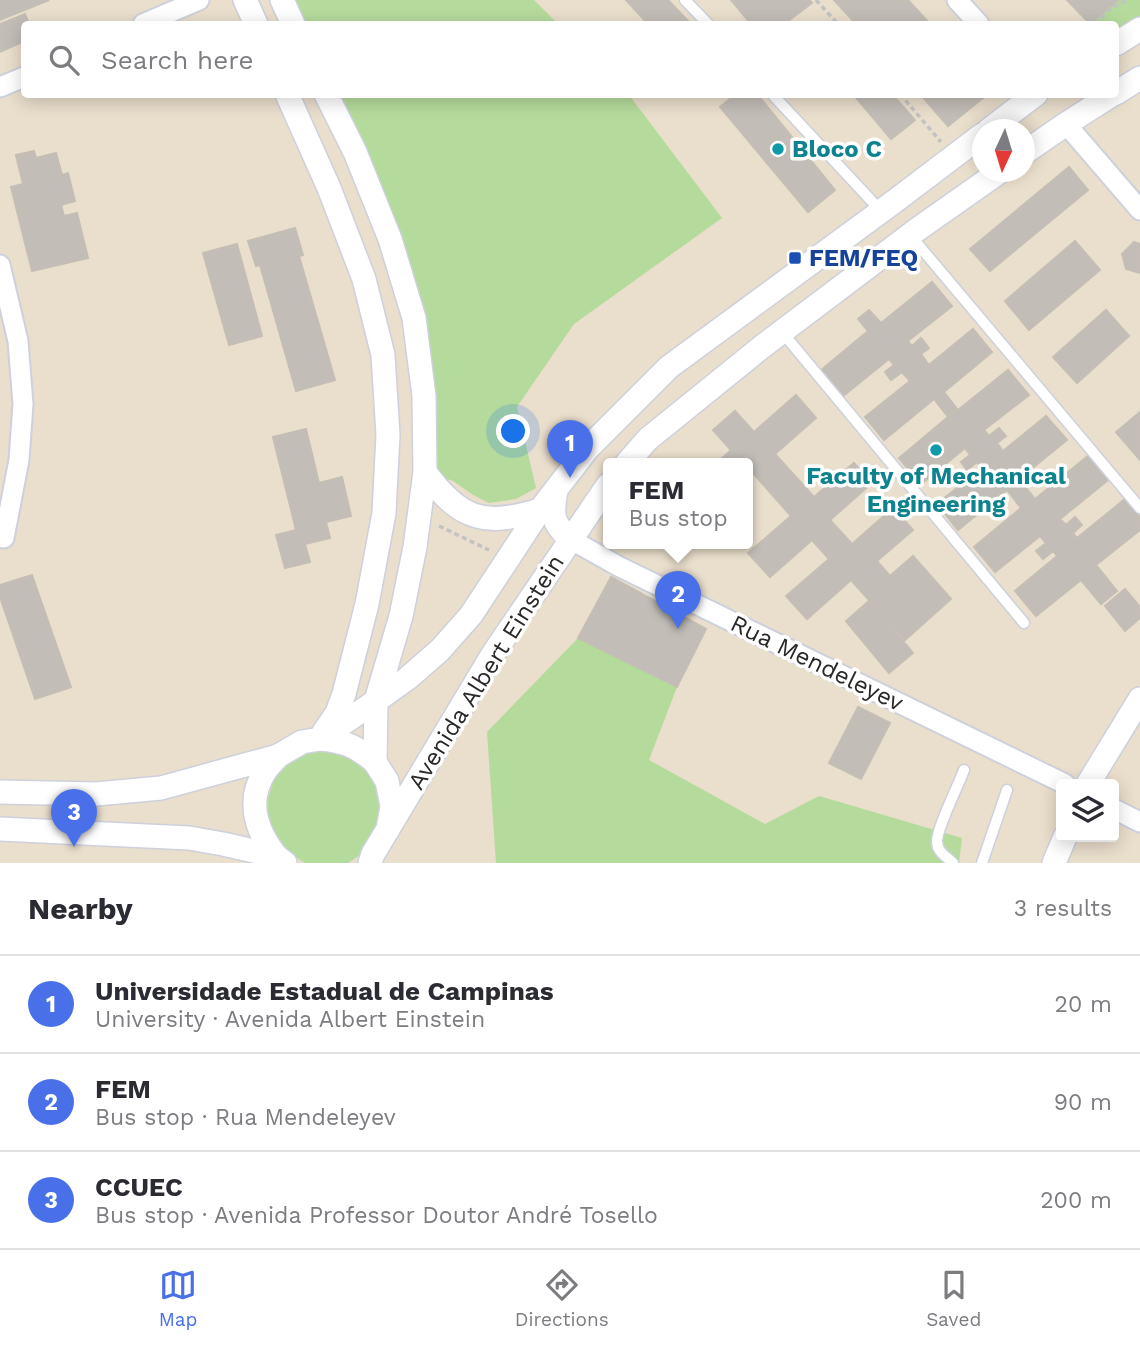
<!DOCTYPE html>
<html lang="en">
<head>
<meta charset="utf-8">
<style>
  body { margin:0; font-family:"Work Sans",sans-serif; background:#f7f7f7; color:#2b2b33 }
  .controls { position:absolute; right:21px; bottom:21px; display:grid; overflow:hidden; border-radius:7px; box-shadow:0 4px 18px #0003 }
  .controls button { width:63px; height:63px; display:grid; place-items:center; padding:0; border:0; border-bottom:2px solid #e1e1e2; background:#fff; color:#2b2b33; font:35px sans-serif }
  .compass { position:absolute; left:972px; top:119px; width:63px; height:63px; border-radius:50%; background:#fff; box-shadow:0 4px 18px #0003; rotate:184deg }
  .you { position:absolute; left:514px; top:432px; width:24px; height:24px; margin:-18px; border:5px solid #fff; border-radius:50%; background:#1a73e8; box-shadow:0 0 0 10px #1a73e833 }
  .badge { display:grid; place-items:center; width:46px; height:46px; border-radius:50%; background:#4970e8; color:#fff; font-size:23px; font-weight:700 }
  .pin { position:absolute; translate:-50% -58px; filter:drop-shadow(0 2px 4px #0008) }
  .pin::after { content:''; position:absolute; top:37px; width:24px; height:21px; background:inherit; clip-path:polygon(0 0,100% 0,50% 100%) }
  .popup { position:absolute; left:603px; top:458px; width:150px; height:91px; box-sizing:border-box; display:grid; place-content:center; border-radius:7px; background:#fff; filter:drop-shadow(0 2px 5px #0005); font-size:23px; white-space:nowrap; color:#7c7c81 }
  .popup b { font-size:26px; color:#2b2b33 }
  .popup::after { content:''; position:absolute; left:50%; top:100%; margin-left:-14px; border:14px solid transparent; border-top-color:#fff }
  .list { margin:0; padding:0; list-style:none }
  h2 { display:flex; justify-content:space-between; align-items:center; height:91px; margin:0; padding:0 28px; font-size:30px }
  h2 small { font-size:23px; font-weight:400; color:#7c7c81 }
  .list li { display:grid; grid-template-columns:46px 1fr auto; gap:21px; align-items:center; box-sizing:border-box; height:98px; padding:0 28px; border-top:2px solid #e1e1e2 }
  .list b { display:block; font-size:26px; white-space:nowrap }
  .list p { margin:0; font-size:23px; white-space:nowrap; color:#7c7c81 }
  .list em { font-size:23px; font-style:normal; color:#7c7c81 }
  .icon { flex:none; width:38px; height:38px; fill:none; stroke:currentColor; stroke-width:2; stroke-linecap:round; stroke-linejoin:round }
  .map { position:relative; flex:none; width:1140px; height:863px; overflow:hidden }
  .search { position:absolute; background:#fff; box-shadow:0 4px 18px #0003; left:21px; right:21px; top:21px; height:77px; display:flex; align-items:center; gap:18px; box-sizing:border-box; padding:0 24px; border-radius:7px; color:#7c7c81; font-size:26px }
  .sheet { height:385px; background:#fff }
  nav { display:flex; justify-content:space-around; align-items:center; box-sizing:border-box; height:98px; border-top:2px solid #e1e1e2; background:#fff; font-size:19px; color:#7c7c81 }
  nav a { display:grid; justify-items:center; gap:4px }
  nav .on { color:#4970e8 }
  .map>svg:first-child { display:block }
  .education { fill:#eadecc; fill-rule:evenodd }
  .green { fill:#b5db9c }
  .building { fill:#c2bdb7; stroke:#c4beb5; stroke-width:2 }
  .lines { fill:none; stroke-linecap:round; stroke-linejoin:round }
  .service-casing { stroke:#cdd1dc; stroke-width:13 }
  .minor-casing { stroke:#cdd1dc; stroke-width:23 }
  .tertiary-casing { stroke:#cdd1dc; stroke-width:26 }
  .path { stroke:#c3c3c3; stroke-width:3.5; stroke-dasharray:5 3.5; stroke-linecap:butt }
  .service { stroke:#fff; stroke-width:10 }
  .minor { stroke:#fff; stroke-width:19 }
  .tertiary { stroke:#fff; stroke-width:23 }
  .culture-dot { fill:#0f9aa8; stroke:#fff; stroke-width:2.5 }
  .transit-dot { fill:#1a4fb4; stroke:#fff; stroke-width:2.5 }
  .labels { text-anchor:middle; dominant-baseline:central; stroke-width:7; stroke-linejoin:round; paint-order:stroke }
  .culture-label { font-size:24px; font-weight:bold; fill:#0d838f; stroke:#fff; text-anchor:start }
  .transit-label { font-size:24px; font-weight:bold; fill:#164399; stroke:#fff; text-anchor:start }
  .street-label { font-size:24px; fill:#282828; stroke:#fff }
</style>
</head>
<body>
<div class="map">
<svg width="1140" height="863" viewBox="0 0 1140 863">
  <rect width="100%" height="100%" fill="#e9e2db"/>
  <path class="education" d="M 0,0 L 1140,0 L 1140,863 L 0,863 ZM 24,24 L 1116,24 L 1116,94 L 24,94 ZM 982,130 L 1024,130 L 1024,172 L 982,172 ZM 608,463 L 748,463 L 748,543 L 608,543 ZM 1061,784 L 1114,784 L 1114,837 L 1061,837 Z"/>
  <g class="green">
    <polygon points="282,0 534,0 558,24 293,24"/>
    <polygon points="1116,0 1140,0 1140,29 1116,44 1116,24 1087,24"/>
    <polygon points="326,95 629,95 722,218 574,324 517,407 536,488 516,499 489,503 473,495 453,481 425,472 414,318"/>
    <polygon points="578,638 677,687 649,760 765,824 819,796 962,838 959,863 496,863 487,732"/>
    <polygon points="323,750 341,752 370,770 385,807 369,849 348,863 305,863 285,851 275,838 268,821 268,798 274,780 287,764 308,753"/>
  </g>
  <g class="building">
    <polygon points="0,0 49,0 0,20"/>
    <polygon points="626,0 668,0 691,24 648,24"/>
    <polygon points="731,0 809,0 812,3 784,24 751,24"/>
    <polygon points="834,0 908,0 930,24 856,24"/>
    <polygon points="1067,0 1118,0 1090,24"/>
    <polygon points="25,14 29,24 24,24 24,41 0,52 0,24"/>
    <polygon points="736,94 757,94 835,190 808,212 720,107"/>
    <polygon points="853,94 892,94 915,120 891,139"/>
    <polygon points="920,94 988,94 948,126"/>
    <polygon points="34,151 36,158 56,153 62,175 68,173 75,201 61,205 64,216 77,213 88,258 32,271 11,187 23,184 16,155"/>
    <polygon points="1069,167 1088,190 990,271 970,249"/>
    <polygon points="295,228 303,255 299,256 335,380 296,391 260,265 256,266 248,241"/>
    <polygon points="1075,241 1100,270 1029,330 1005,301"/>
    <polygon points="1134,242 1140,244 1140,273 1126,269 1122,254"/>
    <polygon points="237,244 262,336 229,345 203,253"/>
    <polygon points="932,282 952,306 908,341 912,346 921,338 929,348 921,354 929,365 973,329 992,352 944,392 958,410 1008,370 1029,395 984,430 989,436 999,428 1006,436 997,443 1003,451 1046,416 1067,440 1019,479 1035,499 1088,456 1108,480 1060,519 1066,525 1075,517 1082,525 1073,533 1077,538 1125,499 1140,517 1140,530 1096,565 1117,591 1101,604 1081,580 1036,616 1015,591 1057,556 1053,551 1043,559 1036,551 1046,543 1040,536 995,572 974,547 1021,508 1007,490 958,530 937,504 982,468 977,462 967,470 961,462 970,455 965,448 921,484 899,458 948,417 934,399 884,440 865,417 910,381 902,372 891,380 885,372 894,365 889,359 843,396 821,370 868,331 858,319 869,310 881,323"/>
    <polygon points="1106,310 1129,336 1077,383 1053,357"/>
    <polygon points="796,395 816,418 775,454 814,497 854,463 872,483 830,520 852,544 893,508 913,530 877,561 890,576 913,556 951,599 905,640 851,580 807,619 786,596 829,559 812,540 770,577 748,553 791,516 753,473 748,478 748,463 717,463 731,450 713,430 735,411 754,432"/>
    <polygon points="1140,412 1140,460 1116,432"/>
    <polygon points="306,429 319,483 342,477 351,516 326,522 330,538 305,544 310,562 285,568 276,535 296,530 273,437"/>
    <polygon points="32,575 71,687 35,699 0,597 0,585"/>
    <polygon points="611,577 706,629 677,687 578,638"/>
    <polygon points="1125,589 1140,607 1140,618 1125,631 1105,606"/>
    <polygon points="869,601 913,653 889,673 846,621"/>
    <polygon points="858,707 890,723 861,779 829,763"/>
  </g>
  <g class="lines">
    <defs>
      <g id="service">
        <polyline points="685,0 708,24"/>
        <polyline points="772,94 881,211"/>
        <polyline points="910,235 1140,508"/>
        <polyline points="782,332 1024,623"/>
        <path d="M 953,863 C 947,857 937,852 937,842 C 936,830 959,784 964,770"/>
        <polyline points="982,863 1007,790"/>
      </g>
      <g id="minor">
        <polyline points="957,0 979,24"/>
        <polyline points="143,24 199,0"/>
        <polyline points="0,87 24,77"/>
        <polyline points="1066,124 1140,210"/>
        <polyline points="0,265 18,341 23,404 19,460 4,538"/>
        <polyline points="570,539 618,566 1065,784"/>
        <polyline points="1114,809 1140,822"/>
      </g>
      <g id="tertiary">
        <polyline points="245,0 256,24"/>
        <polyline points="282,0 293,24"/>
        <polyline points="1116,44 1140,29"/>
        <polyline points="1116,93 1140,78"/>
        <polyline points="287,94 329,188 364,279 383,355 388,435 384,513 367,604 344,694 337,713 324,732"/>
        <polyline points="326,94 355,152 390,239 414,318 424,396 425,472 415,547 401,616 376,701 375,762 387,781 392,806 388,829"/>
        <polyline points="989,130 1036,94"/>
        <polyline points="1024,153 1066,124 1113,94"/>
        <polyline points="627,463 648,439 763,346 918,229 999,172"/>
        <path d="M 425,472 C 460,520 484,527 540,510"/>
        <path d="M 556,490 C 552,514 551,522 570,539"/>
        <path d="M 320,739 C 344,741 356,746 375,762"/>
        <polyline points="1088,784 1140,699"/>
        <polyline points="0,792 96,794 161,788 278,756 302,742 320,739 376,701 408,678 440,650 471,615 540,510 588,448 669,367 895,201 982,135"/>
        <polyline points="0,829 189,838 223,844 276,856 285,863"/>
        <path d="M 276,856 C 257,832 246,802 264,773 C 267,767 274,761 278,756"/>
        <polyline points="370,863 373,854 493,654 608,485"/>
        <polyline points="1054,863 1065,837"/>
      </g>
    </defs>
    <use href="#service" class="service-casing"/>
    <use href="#minor" class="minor-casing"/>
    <use href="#tertiary" class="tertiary-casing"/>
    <g class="path">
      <polyline points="816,0 838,24"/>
      <polyline points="1095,24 1111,8 1128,0"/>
      <polyline points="900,94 941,142"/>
      <polyline points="439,526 489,550"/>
    </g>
    <use href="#service" class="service"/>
    <use href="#minor" class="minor"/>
    <use href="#tertiary" class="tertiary"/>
  </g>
  <g class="culture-dot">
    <circle cx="778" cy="149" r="7"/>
    <circle cx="936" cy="450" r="7"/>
  </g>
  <rect class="transit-dot" x="788" y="251" width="14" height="14" rx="3.5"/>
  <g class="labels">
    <g class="culture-label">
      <text x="792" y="149">Bloco C</text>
      <text x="936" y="476" text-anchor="middle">Faculty of Mechanical<tspan x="936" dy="28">Engineering</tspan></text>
    </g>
    <g class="transit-label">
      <text x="809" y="258">FEM/FEQ</text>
    </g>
    <g class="street-label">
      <text transform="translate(817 663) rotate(26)">Rua Mendeleyev</text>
      <text transform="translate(486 672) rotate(-58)">Avenida Albert Einstein</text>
    </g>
  </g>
</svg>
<div class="controls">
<button><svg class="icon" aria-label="layers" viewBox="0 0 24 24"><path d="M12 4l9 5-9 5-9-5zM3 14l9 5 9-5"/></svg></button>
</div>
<svg class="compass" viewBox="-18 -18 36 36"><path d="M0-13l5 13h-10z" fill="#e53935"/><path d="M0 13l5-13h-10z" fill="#7c7c81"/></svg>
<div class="you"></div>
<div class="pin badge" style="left:570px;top:478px">1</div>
<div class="pin badge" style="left:678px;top:629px">2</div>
<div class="popup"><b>FEM</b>Bus stop</div>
<div class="pin badge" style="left:74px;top:847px">3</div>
<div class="search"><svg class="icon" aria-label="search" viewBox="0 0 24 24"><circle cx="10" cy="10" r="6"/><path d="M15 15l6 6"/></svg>Search here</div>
</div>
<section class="sheet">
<h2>Nearby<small>3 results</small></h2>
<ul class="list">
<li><span class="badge">1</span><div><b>Universidade Estadual de Campinas</b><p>University · Avenida Albert Einstein</p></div><em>20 m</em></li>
<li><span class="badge">2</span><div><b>FEM</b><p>Bus stop · Rua Mendeleyev</p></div><em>90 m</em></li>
<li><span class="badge">3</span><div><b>CCUEC</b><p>Bus stop · Avenida Professor Doutor André Tosello</p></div><em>200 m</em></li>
</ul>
</section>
<nav>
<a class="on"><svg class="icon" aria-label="map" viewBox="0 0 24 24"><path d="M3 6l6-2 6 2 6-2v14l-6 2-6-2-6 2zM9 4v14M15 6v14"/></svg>Map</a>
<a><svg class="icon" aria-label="directions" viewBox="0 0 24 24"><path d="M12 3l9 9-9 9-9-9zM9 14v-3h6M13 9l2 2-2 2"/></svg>Directions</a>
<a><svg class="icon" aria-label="saved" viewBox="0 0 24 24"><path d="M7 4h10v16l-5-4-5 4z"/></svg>Saved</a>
</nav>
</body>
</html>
